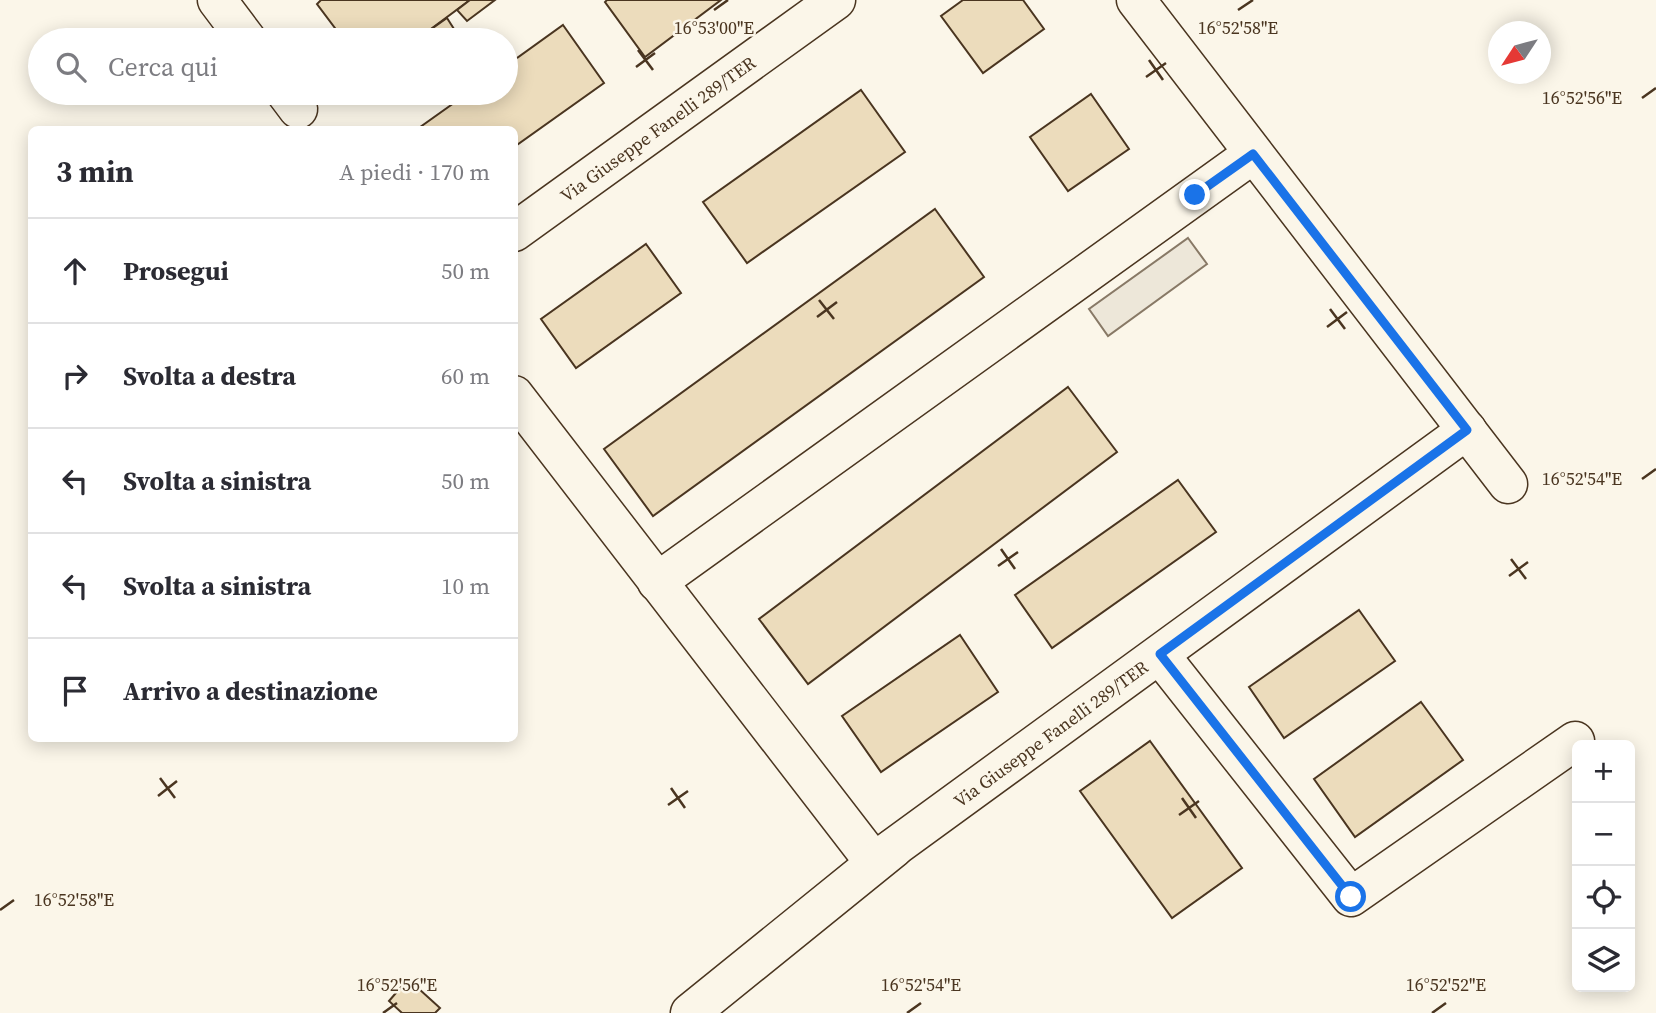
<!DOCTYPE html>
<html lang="it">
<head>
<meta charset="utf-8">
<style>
  body { margin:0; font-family:"Source Serif 4",serif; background:#f7f7f7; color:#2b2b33 }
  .controls { position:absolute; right:21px; bottom:21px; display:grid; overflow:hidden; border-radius:10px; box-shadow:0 4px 18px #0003 }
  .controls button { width:63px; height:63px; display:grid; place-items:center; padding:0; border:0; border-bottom:2px solid #e1e1e2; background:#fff; color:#2b2b33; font:35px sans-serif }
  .compass { position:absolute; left:1488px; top:21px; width:63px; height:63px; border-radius:50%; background:#fff; box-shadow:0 4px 18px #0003; rotate:234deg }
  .stop { position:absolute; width:21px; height:21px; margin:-16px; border:5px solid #1a73e8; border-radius:50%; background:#fff }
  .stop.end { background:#1a73e8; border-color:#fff; box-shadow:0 2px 7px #0008 }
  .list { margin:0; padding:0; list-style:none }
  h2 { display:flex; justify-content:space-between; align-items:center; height:91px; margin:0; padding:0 28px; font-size:30px }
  h2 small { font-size:23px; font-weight:400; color:#7c7c81 }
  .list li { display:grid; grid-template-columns:46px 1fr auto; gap:21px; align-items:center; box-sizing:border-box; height:105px; padding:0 28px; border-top:2px solid #e1e1e2 }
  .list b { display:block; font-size:26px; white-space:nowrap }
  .list em { font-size:23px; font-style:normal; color:#7c7c81 }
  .icon { flex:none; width:38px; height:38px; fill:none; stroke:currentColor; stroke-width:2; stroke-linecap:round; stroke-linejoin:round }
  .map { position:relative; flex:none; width:1656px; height:1013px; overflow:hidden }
  .search { position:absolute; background:#fff; box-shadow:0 4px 18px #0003; left:28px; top:28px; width:490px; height:77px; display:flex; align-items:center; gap:18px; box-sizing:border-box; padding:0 24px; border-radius:38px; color:#7c7c81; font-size:26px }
  .panel { position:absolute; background:#fff; box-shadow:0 4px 18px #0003; left:28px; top:126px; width:490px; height:616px; border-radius:10px }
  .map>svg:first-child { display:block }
  .parking { fill:#ede7d9; stroke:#887966; stroke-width:2 }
  .building { fill:#ecdcbc; stroke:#4a3520; stroke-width:2 }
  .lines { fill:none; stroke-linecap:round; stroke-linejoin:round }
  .minor-casing { stroke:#4a3520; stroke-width:41 }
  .minor { stroke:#fbf6e9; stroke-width:38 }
  .route { stroke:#1a73e8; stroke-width:9 }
  .ticks { fill:none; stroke:#4a3520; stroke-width:2.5 }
  .labels { text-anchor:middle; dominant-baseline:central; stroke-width:5; stroke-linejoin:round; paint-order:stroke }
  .street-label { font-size:18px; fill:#4a3520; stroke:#fbf6e9 }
  .ticks-label { font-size:18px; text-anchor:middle; fill:#4a3520; stroke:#fbf6e9; stroke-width:5; stroke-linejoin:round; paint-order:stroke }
</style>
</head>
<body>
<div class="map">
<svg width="1656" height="1013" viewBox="0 0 1656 1013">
  <rect width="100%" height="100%" fill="#fbf6e9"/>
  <polygon class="parking" points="1188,238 1207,264 1108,336 1089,309"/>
  <g class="building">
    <polygon points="321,0 470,0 416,40 344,40 317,4"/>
    <polygon points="470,0 495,0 467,21 457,10"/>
    <polygon points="607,0 721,0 645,57 605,2"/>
    <polygon points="963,0 1023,0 1044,29 983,73 941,16"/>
    <polygon points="447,18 454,29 439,40 416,40"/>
    <polygon points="563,25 604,83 514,147 514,130 416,130 468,93 506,93 506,66"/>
    <polygon points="861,90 905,152 747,263 703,202"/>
    <polygon points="1091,94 1129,149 1068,191 1030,137"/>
    <polygon points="935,209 984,277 653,516 604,449"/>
    <polygon points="646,244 681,293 576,368 541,319"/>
    <polygon points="1068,387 1117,452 808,684 759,619"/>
    <polygon points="1178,480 1216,532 1052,648 1015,595"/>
    <polygon points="1359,610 1395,661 1284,738 1249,687"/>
    <polygon points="960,635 998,692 881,772 842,716"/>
    <polygon points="1421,702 1463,760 1355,837 1314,779"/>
    <polygon points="1150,741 1242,868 1172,918 1080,791"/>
    <polygon points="408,979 440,1008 435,1013 402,1013 389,1001"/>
  </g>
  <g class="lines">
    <defs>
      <g id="minor">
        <polyline points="217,0 247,40"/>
        <polyline points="1136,0 1508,484"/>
        <polyline points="286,93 298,109"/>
        <path id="s1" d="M 514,232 L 836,0"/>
        <path id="s2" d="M 514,395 L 874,862 L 1467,430"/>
        <polyline points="657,582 1253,154"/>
        <polyline points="1160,655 1351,897 1575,741"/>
        <polyline points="690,1013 894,848"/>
      </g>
    </defs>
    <use href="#minor" class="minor-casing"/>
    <use href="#minor" class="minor"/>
  </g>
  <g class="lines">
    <polyline class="route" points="1195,195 1253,154 1467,430 1160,654 1351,897"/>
  </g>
  <path class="ticks" d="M 714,10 L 728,0M 1238,10 L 1253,0M 638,50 L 653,70M 1149,60 L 1163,80M 636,67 L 655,53M 1146,77 L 1166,63M 1642,98 L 1656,88M 819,300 L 834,319M 1330,309 L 1345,329M 817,317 L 837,302M 1327,327 L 1347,312M 1642,479 L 1656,469M 1001,549 L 1015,569M 1511,559 L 1526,579M 998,566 L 1018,552M 1509,576 L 1528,562M 160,778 L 175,798M 671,788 L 685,808M 158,796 L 177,781M 1182,798 L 1196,818M 668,805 L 688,791M 1179,815 L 1199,801M 0,910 L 14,900M 383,1013 L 397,1003M 907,1013 L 921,1003M 1432,1013 L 1446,1003"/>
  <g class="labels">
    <g class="street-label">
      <text stroke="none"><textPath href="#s1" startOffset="177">Via Giuseppe Fanelli 289/TER</textPath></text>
      <text stroke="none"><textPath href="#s2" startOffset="808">Via Giuseppe Fanelli 289/TER</textPath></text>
    </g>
  </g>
  <g class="ticks-label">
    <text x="714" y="34">16°53'00"E</text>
    <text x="1238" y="34">16°52'58"E</text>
    <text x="1582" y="104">16°52'56"E</text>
    <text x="1582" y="485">16°52'54"E</text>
    <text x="74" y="906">16°52'58"E</text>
    <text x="397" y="991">16°52'56"E</text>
    <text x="921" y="991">16°52'54"E</text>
    <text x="1446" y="991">16°52'52"E</text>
  </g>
</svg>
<div class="controls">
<button>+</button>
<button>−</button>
<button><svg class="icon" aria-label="locate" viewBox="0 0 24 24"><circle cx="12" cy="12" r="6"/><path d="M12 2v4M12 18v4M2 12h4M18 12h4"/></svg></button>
<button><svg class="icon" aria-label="layers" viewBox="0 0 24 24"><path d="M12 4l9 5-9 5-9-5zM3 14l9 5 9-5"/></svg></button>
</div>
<svg class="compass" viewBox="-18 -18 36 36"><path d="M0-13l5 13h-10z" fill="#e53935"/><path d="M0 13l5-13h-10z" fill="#7c7c81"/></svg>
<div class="stop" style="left:1351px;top:897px"></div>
<div class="stop end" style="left:1195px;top:195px"></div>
<div class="search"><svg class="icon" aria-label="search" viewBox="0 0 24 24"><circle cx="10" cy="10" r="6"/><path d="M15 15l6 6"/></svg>Cerca qui</div>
<section class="panel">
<h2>3 min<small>A piedi · 170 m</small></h2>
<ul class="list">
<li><svg class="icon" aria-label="ahead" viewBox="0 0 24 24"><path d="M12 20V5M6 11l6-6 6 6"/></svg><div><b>Prosegui</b></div><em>50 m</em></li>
<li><svg class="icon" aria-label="right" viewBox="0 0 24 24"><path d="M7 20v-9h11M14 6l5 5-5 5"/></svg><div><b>Svolta a destra</b></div><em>60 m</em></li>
<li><svg class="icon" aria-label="left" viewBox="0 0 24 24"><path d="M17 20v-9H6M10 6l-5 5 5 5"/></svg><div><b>Svolta a sinistra</b></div><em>50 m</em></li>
<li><svg class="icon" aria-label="left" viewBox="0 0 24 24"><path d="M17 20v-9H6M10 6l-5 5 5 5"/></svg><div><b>Svolta a sinistra</b></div><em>10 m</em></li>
<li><svg class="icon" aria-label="arrive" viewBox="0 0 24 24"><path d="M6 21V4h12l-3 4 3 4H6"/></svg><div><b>Arrivo a destinazione</b></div></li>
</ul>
</section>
</div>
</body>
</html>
